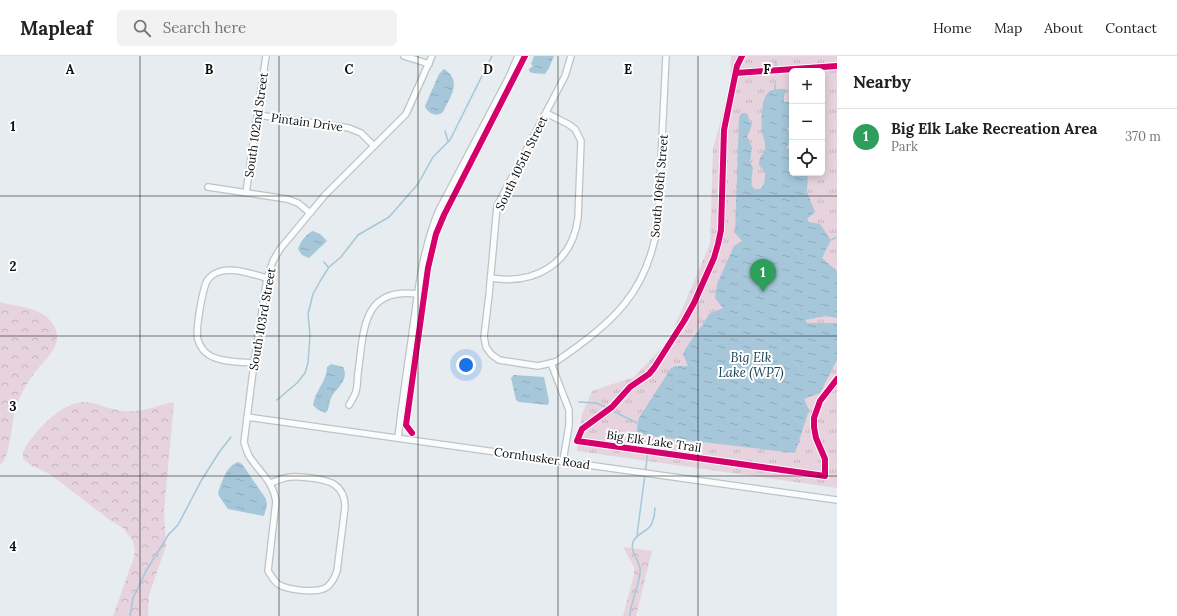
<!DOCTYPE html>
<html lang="en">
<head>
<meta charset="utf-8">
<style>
  body { margin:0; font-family:Lora,serif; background:#f2f2f2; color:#222 }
  .controls { position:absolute; right:12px; top:12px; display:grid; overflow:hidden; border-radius:6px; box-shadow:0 2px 10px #0003 }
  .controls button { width:36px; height:36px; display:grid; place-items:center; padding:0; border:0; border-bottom:1px solid #e0e0e0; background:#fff; color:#222; font:20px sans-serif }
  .you { position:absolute; left:466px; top:309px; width:14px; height:14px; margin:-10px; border:3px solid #fff; border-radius:50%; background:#1a73e8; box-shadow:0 0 0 6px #1a73e833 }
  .badge { display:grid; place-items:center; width:26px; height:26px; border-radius:50%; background:#585c5f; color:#fff; font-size:13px; font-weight:700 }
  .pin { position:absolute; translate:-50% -33px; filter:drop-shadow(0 1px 2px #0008) }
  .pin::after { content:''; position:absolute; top:21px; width:14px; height:12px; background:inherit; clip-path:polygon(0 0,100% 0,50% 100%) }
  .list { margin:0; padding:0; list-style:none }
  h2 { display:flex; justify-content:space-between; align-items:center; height:52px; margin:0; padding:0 16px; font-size:17px }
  h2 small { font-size:13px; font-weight:400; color:#767676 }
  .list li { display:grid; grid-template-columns:26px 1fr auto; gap:12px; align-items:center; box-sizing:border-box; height:56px; padding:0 16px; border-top:1px solid #e0e0e0 }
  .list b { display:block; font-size:15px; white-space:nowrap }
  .list p { margin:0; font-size:13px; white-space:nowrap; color:#767676 }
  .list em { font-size:13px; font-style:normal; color:#767676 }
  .icon { flex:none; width:22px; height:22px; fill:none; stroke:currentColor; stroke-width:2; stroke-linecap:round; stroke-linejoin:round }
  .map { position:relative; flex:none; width:837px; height:560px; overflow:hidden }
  header { display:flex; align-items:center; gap:24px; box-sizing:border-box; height:56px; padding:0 20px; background:#fff; border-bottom:1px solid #e0e0e0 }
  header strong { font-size:19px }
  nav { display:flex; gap:22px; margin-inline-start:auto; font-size:14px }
  .search { width:280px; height:36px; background:#f2f2f2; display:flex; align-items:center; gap:10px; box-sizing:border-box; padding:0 14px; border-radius:6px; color:#767676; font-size:15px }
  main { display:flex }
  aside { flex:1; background:#fff }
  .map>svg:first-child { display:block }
  .forest { fill:url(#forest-crowns) }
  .park { fill:url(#park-tufts); fill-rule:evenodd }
  .water { fill:url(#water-ripples) }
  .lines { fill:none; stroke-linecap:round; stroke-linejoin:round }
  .stream { stroke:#a5c7d9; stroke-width:1.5 }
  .minor-casing { stroke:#bec3c6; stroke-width:8 }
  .minor { stroke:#fbfcfd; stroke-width:5.5 }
  .cycleway-casing { stroke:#fff; stroke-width:8 }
  .cycleway { stroke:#d6006c; stroke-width:6 }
  .grid { fill:none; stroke:#0b0f11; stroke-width:1; stroke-opacity:0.55 }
  .labels { text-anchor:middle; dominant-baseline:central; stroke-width:4; stroke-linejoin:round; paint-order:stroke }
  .street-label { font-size:12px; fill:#0b0f11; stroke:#fff }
  .water-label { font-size:13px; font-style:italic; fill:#11394b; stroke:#fff }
  .grid-label { font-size:13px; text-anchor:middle; font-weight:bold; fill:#0b0f11; stroke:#fff; stroke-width:4; stroke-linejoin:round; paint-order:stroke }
</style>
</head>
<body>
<header>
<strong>Mapleaf</strong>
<div class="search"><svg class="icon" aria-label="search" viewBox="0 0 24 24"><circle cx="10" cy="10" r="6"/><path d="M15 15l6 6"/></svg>Search here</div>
<nav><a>Home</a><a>Map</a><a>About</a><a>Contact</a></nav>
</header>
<main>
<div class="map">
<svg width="837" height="560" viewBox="0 0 837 560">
  <defs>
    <pattern id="forest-crowns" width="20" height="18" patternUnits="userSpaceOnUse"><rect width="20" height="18" fill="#e7d3dd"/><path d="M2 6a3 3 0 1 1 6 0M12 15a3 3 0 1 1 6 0" fill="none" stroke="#c5b4bd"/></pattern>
    <pattern id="park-tufts" width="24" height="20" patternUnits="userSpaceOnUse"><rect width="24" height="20" fill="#e7d3dd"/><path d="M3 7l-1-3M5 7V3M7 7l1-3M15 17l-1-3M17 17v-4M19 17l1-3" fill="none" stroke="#c5b4bd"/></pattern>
    <pattern id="water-ripples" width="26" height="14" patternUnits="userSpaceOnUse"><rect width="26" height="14" fill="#a5c7d9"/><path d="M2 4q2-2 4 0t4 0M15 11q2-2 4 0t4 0" fill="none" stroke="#8daab9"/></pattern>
  </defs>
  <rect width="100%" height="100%" fill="#e6ecef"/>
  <g class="forest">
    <path d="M 0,246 C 19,252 43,250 54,270 C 65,291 43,304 33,319 C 29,324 26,329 23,335 C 20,341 17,348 15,354 C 11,369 11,400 0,409 Z"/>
    <path d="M 81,346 C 96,346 110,354 124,355 C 140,357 159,349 174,346 L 164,455 L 166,490 L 149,539 L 148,560 L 113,560 L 134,501 L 135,493 L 133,485 L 123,472 L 107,462 L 50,418 L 32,410 L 23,403 L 23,396 L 26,390 C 39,372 58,350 81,346 Z"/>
    <polygon points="623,491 652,495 636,560 623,560 634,519 634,511"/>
  </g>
  <path class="park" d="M 731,0 L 837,0 L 837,432 L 577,395 L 582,358 L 592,335 L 634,321 L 669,284 L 710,188 L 713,93 L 730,30 ZM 792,15 L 822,15 L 822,117 L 792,117 Z"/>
  <g class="water">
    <polygon points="534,0 554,0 549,12 545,18 532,17 529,15 529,13 533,10 531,8"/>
    <path d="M 444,13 C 463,25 450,41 443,56 C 437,62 427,57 425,50 L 439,18 Z"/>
    <path d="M 783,33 L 787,34 L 784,39 L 784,46 L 788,46 L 792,44 L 792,72 L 789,72 L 787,73 C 794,83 792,83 786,92 L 792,93 L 792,117 L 808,117 L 807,136 L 815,156 L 807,163 L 809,166 L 820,168 L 831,184 L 822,202 L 837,215 L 837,262 L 826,260 L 805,264 L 807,267 L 837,267 L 837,304 L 820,337 L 804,343 L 809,354 L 795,397 L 650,380 L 637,376 L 637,371 L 639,362 L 671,312 L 675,310 L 688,310 L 683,298 C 690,283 702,272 709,258 L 723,252 L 715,242 L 717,228 L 734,190 L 742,185 L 735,177 L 739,61 L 742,57 L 746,57 L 748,59 L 749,64 L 752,69 L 747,81 L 752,91 L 750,106 L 753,112 L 751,126 L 752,130 L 755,133 L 760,133 C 765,129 765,124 765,117 L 759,109 C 759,98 765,98 765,92 C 766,85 762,80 762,74 C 761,64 761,40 770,35 C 774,33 779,33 783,33 Z"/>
    <path d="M 313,175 L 320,178 L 327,185 L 309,202 L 302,199 L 298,193 C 300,186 307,177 313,175 Z"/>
    <path d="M 331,308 L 343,311 C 350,324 336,332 331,342 C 329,346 329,350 328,354 L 325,357 L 317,353 L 313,349 C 315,335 327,325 327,311 Z"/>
    <polygon points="514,319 544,321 549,345 548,349 519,346 516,344 511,322"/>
    <path d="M 238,406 L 242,408 L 266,443 L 267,449 L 264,460 L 228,453 L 219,440 L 218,437 C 222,426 226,410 238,406 Z"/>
  </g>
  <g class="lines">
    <g class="stream">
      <polyline points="776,6 776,11"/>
      <polyline points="775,36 775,28"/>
      <polyline points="445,75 448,85"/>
      <polyline points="831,184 837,181"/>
      <polyline points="324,206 328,211"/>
      <polyline points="277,344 297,327 305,317 308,307 310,279 308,258 313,238 322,222 329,211 341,201 358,179 389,161 418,128 433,101 450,84 492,0"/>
      <polyline points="579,346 596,347 606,351"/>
      <polyline points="615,356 637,367"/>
      <polyline points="637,479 650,380"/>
      <polyline points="130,560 133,542 146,515 169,478 178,469 201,425 220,395 231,381"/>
      <path d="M 630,560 C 630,545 642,524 640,512 C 638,502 630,497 633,486 C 636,477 649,476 652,467 C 654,462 655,456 655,452"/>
    </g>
    <defs>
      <g id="minor">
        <polyline points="404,0 429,8"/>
        <path d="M 571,0 L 565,20 L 497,150 L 489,239 L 484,281 L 486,291 L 491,298 L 499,304 L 538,310 L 551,307 L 557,305 C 613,266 648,237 658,166 L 666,0"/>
        <polyline points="258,59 349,72 361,77 374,90"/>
        <polyline points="208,131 287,143 298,147 310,157"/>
        <polyline points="246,137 266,0"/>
        <path d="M 491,222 C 535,229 572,208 578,162 L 581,85 L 575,73 L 568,68 L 546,57"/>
        <path d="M 254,307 C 241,306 220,306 209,299 C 204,296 200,290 198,284 C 195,275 202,238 206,227 C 207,224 211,220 214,218 C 229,209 251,218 267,222"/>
        <polyline points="551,307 569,354 569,369 563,405"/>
        <path d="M 349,349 C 351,346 353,342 355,338 C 358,332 357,324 358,317 C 364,276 361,231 417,238"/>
        <polyline points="247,361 837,444"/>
        <path d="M 398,382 C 402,347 407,313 412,279 C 418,236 422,194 439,154 L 509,21 L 518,0"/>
        <path d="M 270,427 C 277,425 284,421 291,421 C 300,420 328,423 335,429 C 342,434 345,442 345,451 L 337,515 C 335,521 332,527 327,531 C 317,538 287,534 278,528 C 273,524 271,519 268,515 L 276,445 C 272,422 258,416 248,398 C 247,395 245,390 244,386 L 254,307 L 267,222 L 273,205 L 280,193 L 325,139 L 406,58 L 432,0"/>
      </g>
    </defs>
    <use href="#minor" class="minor-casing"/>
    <use href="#minor" class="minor"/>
    <defs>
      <g id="cycleway">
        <polyline points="742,0 737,10 724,74 721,174 718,188 714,202 694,247 684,265 654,312 649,318 630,331 612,351 582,373 577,385 825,420 825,403 816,382 814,371 814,362 820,345 837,323"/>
        <polyline points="736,17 837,10"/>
        <polyline points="412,377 406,369 428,212 436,178 444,159 525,0"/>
      </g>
    </defs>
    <use href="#cycleway" class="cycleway-casing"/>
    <use href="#cycleway" class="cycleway"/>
  </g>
  <path class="grid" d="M 140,0 L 140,560M 279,0 L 279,560M 418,0 L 418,560M 558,0 L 558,560M 698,0 L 698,560M 0,140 L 837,140M 0,280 L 837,280M 0,420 L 837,420"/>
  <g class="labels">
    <g class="street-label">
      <text transform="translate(307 66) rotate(8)">Pintain Drive</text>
      <text transform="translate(256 69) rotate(-82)">South 102nd Street</text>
      <text transform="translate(521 107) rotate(-64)">South 105th Street</text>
      <text transform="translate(659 130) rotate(-85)">South 106th Street</text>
      <text transform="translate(262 263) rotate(-80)">South 103rd Street</text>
      <text transform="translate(654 385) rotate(8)">Big Elk Lake Trail</text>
      <text transform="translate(542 402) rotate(8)">Cornhusker Road</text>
    </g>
    <g class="water-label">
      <text x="751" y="301">Big Elk<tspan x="751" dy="15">Lake (WP7)</tspan></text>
    </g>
  </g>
  <g class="grid-label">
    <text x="70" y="18">A</text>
    <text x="209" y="18">B</text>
    <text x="349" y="18">C</text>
    <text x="488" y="18">D</text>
    <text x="628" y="18">E</text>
    <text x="767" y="18">F</text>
    <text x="13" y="75">1</text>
    <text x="13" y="215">2</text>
    <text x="13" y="355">3</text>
    <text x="13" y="495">4</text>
  </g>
</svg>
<div class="controls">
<button>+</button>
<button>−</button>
<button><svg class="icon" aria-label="locate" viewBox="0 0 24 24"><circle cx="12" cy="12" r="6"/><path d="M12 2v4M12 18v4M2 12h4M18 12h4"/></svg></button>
</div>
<div class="you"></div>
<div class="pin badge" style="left:763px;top:236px;background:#2e9e5b">1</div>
</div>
<aside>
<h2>Nearby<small></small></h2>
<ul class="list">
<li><span class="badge" style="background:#2e9e5b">1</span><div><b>Big Elk Lake Recreation Area</b><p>Park</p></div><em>370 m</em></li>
</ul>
</aside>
</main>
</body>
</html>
